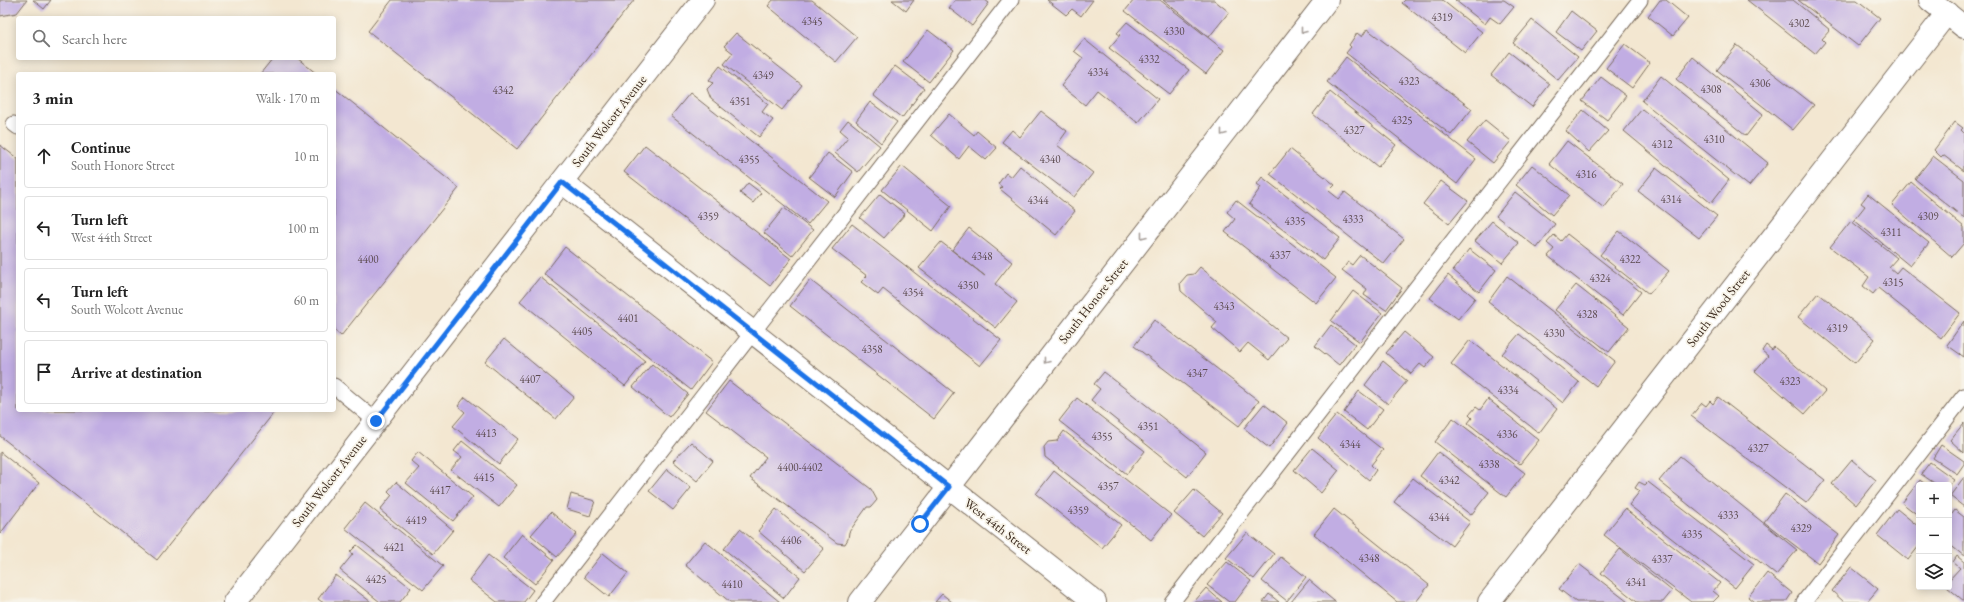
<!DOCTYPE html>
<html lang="en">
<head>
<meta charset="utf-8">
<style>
  body { margin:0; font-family:"EB Garamond",serif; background:#f6f6f6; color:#222 }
  .controls { position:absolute; right:12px; bottom:12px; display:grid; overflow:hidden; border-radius:4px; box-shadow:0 2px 10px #0003 }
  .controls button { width:36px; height:36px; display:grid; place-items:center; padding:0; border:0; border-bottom:1px solid #e0e0e0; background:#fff; color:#222; font:20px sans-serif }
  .stop { position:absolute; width:12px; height:12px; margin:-9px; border:3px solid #1a73e8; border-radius:50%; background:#fff }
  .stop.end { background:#1a73e8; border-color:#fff; box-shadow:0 1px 4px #0008 }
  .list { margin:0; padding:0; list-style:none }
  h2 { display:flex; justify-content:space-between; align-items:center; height:52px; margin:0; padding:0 16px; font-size:17px }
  h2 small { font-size:13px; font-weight:400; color:#767676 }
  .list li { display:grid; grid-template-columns:26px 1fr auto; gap:12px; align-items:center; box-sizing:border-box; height:64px; margin:0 8px 8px; padding:0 8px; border:1px solid #e0e0e0; border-radius:4px }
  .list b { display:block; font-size:15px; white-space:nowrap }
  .list p { margin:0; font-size:13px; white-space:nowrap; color:#767676 }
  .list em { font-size:13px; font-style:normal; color:#767676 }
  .icon { flex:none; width:22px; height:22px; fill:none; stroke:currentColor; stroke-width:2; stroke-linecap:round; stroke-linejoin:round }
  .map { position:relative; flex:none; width:1964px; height:602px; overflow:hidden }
  .search { position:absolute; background:#fff; box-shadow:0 2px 10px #0003; left:16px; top:16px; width:320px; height:44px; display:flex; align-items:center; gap:10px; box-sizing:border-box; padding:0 14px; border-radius:4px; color:#767676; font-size:15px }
  .panel { position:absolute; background:#fff; box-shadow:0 2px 10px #0003; left:16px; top:72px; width:320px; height:340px; border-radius:4px }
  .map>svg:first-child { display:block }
  .building { fill:#c1ade3 }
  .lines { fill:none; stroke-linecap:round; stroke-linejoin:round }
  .service-casing { stroke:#7b6c5d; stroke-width:17 }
  .minor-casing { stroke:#7b6c5d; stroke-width:24 }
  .tertiary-casing { stroke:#7b6c5d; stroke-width:24 }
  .service { stroke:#fff; stroke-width:15 }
  .minor { stroke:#fff; stroke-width:22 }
  .tertiary { stroke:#fff; stroke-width:22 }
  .oneway { stroke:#a79f9a }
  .route { stroke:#1a73e8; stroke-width:5 }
  .labels { text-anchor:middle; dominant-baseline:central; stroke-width:3.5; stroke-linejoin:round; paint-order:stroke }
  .number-label { font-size:11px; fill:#5c4b4f }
  .street-label { font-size:13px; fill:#3b2a1e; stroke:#f7f3e8 }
</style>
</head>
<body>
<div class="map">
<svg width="1964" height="602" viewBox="0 0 1964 602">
  <rect width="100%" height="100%" fill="#f7f3e8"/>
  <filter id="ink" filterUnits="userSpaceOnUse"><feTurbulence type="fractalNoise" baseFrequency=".025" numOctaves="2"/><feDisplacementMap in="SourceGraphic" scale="8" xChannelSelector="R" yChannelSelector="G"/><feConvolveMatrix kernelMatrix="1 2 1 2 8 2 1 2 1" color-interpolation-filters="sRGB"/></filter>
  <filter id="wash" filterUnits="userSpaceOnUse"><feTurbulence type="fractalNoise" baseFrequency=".012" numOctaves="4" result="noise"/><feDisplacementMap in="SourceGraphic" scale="16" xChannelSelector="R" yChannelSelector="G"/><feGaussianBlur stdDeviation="0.9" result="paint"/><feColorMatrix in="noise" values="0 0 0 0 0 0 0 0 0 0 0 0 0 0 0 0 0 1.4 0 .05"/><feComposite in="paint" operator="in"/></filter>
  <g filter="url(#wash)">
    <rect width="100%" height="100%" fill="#f3e7d1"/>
    <g id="blocks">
      <g class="building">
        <polygon points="0,0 27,0 17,13 0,16"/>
        <polygon points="33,0 51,0 44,9"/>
        <polygon points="392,0 634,0 517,149 368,31"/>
        <polygon points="773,0 812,0 857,37 836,62 768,6"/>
        <polygon points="892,0 914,0 906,11"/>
        <polygon points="955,0 985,0 989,3 972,26 949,8"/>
        <polygon points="1047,0 1093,0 1081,16 1072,9 1066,15"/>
        <polygon points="1134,0 1160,0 1224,50 1206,74 1125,11"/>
        <polygon points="1163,0 1214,0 1229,12 1209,37"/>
        <polygon points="1405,0 1442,0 1482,32 1465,53 1402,3"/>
        <polygon points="1455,0 1504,0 1514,7 1500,24 1490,17 1485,24"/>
        <polygon points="1660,0 1666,0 1688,18 1673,36 1648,16"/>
        <polygon points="1747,0 1793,0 1830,30 1822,39 1825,42 1815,54"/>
        <polygon points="1798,0 1857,0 1880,18 1858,46"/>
        <polygon points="1571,11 1597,31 1581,51 1556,32"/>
        <polygon points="1532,20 1578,57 1558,80 1513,43"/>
        <polygon points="1127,22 1189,70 1169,94 1109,48 1120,35 1117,33"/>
        <polygon points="1367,29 1472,109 1451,135 1346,53 1351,47 1349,45 1357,33 1362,37"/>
        <polygon points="928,30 954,50 929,82 903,62"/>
        <polygon points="736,33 802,85 782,110 724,64 733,53 724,46"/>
        <polygon points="1084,39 1158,99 1138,123 1097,90 1085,105 1061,86 1083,58 1074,51"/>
        <polygon points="1625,44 1650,63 1632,88 1606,68"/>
        <polygon points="1737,45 1814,105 1793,130 1717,70"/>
        <polygon points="1509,52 1550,84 1532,107 1491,75"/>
        <polygon points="1346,57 1476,159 1457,184 1327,82"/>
        <polygon points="1693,57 1763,114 1746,136 1676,79"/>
        <polygon points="273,58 297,58 317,74 260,74"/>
        <polygon points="720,66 768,104 762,112 773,120 759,137 711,99 707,89 713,83 709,80"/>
        <polygon points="895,66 924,88 902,118 873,95"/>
        <polygon points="1661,76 1768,163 1749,186 1642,101"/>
        <polygon points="1601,77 1626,96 1607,120 1582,101"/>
        <polygon points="334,88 459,188 341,336 334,330"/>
        <polygon points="1330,92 1396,145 1378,167 1313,114"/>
        <polygon points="690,93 827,201 808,224 671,116"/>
        <polygon points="870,102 897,122 881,143 856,121"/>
        <polygon points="1642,109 1729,180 1711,203 1624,131"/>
        <polygon points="1583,110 1608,131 1589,152 1566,131"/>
        <polygon points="1041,111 1067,131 1057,145 1093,173 1074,197 1002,142 1012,130 1020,137"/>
        <polygon points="949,114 974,135 977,131 997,148 986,160 969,146 959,159 931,135"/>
        <polygon points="848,120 880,146 858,172 835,153 848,137 840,130"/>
        <polygon points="1485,120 1511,141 1493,163 1467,142"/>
        <polygon points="1955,122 1963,128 1961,130 1964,133 1964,171 1943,155 1941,157 1934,150"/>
        <polygon points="1567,141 1623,184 1604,208 1549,164"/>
        <polygon points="0,145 18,159 18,410 276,410 157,560 0,436"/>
        <polygon points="645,145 791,259 770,286 624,172"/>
        <polygon points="1290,149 1335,185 1329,191 1339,199 1345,192 1404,239 1384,264 1270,174"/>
        <polygon points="828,153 853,172 835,197 809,177"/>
        <polygon points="1933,156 1964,180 1964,218 1915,179"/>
        <polygon points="1532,165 1569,195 1552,215 1516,185"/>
        <polygon points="902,166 951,206 933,231 882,190"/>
        <polygon points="1020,166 1075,211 1056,235 1000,189 1002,187 998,184 1006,173 1011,177"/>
        <polygon points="1656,168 1717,216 1699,238 1638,191"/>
        <polygon points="1262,177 1340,238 1323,260 1249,204 1261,187 1257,184"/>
        <polygon points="1441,181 1468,201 1449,224 1423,204"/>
        <polygon points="1911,182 1964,227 1964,243 1952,257 1892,205"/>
        <polygon points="748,183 761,193 753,203 740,193"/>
        <polygon points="1515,192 1555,224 1537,248 1496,216"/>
        <polygon points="880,194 905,214 884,238 860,218"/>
        <polygon points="1868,194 1929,243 1910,266 1854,220 1865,206 1861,203"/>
        <polygon points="1236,200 1336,278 1316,303 1225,232 1235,219 1227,212"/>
        <polygon points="784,208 813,230 792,256 764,233"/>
        <polygon points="1492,221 1519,243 1502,263 1475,241"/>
        <polygon points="1851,221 1897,258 1889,267 1896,273 1901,267 1960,313 1941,338 1878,288 1873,294 1863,286 1869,277 1830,247"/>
        <polygon points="852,224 1001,340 980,366 883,289 878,295 861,282 867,276 832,249"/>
        <polygon points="969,228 1012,262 995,284 1017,302 996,328 919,268 941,242 985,276 952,250"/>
        <polygon points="1619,231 1669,271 1649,294 1600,255"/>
        <polygon points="1567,234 1641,292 1623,315 1548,256 1554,249 1547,243 1554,235 1561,241"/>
        <polygon points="565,247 712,362 691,390 544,274"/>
        <polygon points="1469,249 1496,270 1479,292 1453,270"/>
        <polygon points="1360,255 1402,288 1386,310 1364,295 1367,289 1342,270 1348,262 1352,265"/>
        <polygon points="1200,267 1287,338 1269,360 1248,343 1240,352 1212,328 1217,322 1181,291 1180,283 1187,275 1194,274"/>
        <polygon points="1448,275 1475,298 1458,319 1430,298"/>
        <polygon points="1507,276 1615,361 1596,386 1488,302"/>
        <polygon points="540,277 645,361 625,386 520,301"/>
        <polygon points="810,280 954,393 934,419 790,306"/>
        <polygon points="1576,285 1629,327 1609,352 1555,310"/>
        <polygon points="1353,291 1382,313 1360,342 1331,321"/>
        <polygon points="1818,293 1875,339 1855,363 1798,317"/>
        <polygon points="1154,320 1259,401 1239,426 1134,346"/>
        <polygon points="1964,321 1964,357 1947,345"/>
        <polygon points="1331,325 1355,344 1339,365 1315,346"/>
        <polygon points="1404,332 1434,357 1425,368 1420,364 1411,374 1386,353"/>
        <polygon points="1519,334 1579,382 1563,403 1502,354"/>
        <polygon points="504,339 574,397 556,419 485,362"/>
        <polygon points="1470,340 1557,409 1539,433 1451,364"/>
        <polygon points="1766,345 1772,350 1774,347 1825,391 1805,414 1755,371 1768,356 1762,351"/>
        <polygon points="1383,361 1407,381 1388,404 1365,385"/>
        <polygon points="652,364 688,394 669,417 633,387"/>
        <polygon points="1104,372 1206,452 1187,477 1091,400 1100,389 1094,384"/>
        <polygon points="729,381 871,489 877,500 871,507 867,507 849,532 848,539 845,544 837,543 750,478 766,457 706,411"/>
        <polygon points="1359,391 1383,409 1367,430 1344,412"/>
        <polygon points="465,397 518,439 499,464 453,426 465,412 458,406"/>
        <polygon points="1718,397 1825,480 1806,503 1691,416 1702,403 1706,406 1710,401 1713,404"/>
        <polygon points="1077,398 1145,451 1127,474 1059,421"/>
        <polygon points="1488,399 1539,440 1520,464 1468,423 1472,418 1469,415 1476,407 1480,410"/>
        <polygon points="1264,404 1288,423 1269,448 1244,428"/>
        <polygon points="1337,414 1383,450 1371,465 1376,470 1369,480 1318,438"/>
        <polygon points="1453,418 1525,473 1506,497 1435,442"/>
        <polygon points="1964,423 1964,453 1950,440"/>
        <polygon points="1064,431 1171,515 1151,540 1045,457 1044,447 1048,442 1057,441"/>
        <polygon points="462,441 517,485 499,507 451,470 462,457 454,451"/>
        <polygon points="691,442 713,461 697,481 673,461"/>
        <polygon points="1941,445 1964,461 1964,464 1957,474 1933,458"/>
        <polygon points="1312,448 1339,470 1321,493 1294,470"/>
        <polygon points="0,452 39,483 0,534"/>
        <polygon points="418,452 473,497 453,521 406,483 419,468 411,461"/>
        <polygon points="1438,452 1489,492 1471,515 1420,476"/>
        <polygon points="1680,456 1797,550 1776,575 1659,481"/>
        <polygon points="1852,460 1876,480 1856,505 1832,484"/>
        <polygon points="1930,462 1954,479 1950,485 1937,485 1921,474"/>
        <polygon points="667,469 691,488 673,510 649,491"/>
        <polygon points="1054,471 1121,525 1102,548 1036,494"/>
        <polygon points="1964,477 1964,507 1950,496"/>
        <polygon points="1413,478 1470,522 1452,546 1394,502"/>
        <polygon points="1920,480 1926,485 1919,485 1919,516 1902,503"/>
        <polygon points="396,482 453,530 433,554 380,510 392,495 388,491"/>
        <polygon points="1639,482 1645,485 1648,482 1754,564 1735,588 1629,505 1640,491 1635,488"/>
        <polygon points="1194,490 1222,513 1202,536 1174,513"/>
        <polygon points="571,494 595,501 590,516 567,509"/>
        <polygon points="1785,494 1839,535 1818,563 1764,522"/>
        <polygon points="365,503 443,566 423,590 345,528"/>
        <polygon points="776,509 824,549 805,571 758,531"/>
        <polygon points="1334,509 1429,585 1416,602 1397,602 1314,534"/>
        <polygon points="1625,509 1720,583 1713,591 1719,596 1713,602 1691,602 1604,535"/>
        <polygon points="1897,509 1919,527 1919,546 1908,560 1877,535"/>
        <polygon points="1955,510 1964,517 1964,556 1949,544 1949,518"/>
        <polygon points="551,512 577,534 557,557 531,535"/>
        <polygon points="740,529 800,577 784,598 724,549"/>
        <polygon points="1247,533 1274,554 1254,579 1226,558"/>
        <polygon points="522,534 554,560 535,584 503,558"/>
        <polygon points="705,541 780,602 730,602 685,565"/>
        <polygon points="357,545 411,588 400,602 380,602 340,570 353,554 350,552"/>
        <polygon points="1620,549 1672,591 1663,602 1637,602 1601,573"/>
        <polygon points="603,553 628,573 609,597 584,577"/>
        <polygon points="488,555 533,590 524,602 497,602 469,580"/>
        <polygon points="1957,556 1964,562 1964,601 1947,587 1949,587 1949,580 1960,568 1953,562"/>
        <polygon points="1281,557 1306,577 1287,601 1262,581"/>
        <polygon points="1227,562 1251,581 1235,602 1229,602 1207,585"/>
        <polygon points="1579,564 1628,602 1576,602 1559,589"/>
        <polygon points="1851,567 1878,589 1867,602 1844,602 1832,591"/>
        <polygon points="1767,573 1792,593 1786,602 1754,602 1748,597"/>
        <polygon points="336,575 371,602 322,602 318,599"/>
        <polygon points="1309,580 1334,601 1336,602 1291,602"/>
        <polygon points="1206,588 1222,602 1194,602"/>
        <polygon points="942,594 952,602 935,602"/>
        <polygon points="1269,594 1279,602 1263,602"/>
      </g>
    </g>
  </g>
  <g filter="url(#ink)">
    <use href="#blocks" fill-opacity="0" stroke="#7b6c5d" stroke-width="1"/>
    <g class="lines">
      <defs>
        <g id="service">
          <polyline points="14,124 18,127"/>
          <polyline points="334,386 376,421"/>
          <polyline points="543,602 1011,0"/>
          <polyline points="1172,602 1640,0"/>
          <polyline points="1804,602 1964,396"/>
        </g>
        <g id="minor">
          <polyline points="562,182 1095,602"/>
          <polyline points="235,602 703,0"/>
          <polyline points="860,602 1327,0"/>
          <polyline points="1489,602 1947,13"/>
        </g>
        <polyline id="tertiary" points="1930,0 1964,27"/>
      </defs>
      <use href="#service" class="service-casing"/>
      <use href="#minor" class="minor-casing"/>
      <use href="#tertiary" class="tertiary-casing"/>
      <use href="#service" class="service"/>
      <use href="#minor" class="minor"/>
      <use href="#tertiary" class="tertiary"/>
    </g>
    <defs><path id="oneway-chevron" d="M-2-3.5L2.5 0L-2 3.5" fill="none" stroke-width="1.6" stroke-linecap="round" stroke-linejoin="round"/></defs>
    <g class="oneway">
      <use href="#oneway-chevron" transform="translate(1303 31) rotate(128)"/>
      <use href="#oneway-chevron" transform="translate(1223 133) rotate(128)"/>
      <use href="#oneway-chevron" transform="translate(1143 236) rotate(128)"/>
      <use href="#oneway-chevron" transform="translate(1046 361) rotate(128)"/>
    </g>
  </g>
  <g class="lines" filter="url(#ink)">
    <polyline class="route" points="376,421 562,182 949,487 920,524"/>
  </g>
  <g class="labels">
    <g class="number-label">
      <text x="1442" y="17">4319</text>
      <text x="812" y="21">4345</text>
      <text x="1799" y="23">4302</text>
      <text x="1174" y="31">4330</text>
      <text x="1149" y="59">4332</text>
      <text x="1098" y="72">4334</text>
      <text x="763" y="75">4349</text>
      <text x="1409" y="81">4323</text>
      <text x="1760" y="83">4306</text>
      <text x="1711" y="89">4308</text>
      <text x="503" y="90">4342</text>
      <text x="740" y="101">4351</text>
      <text x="1402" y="120">4325</text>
      <text x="1354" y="130">4327</text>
      <text x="1714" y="139">4310</text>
      <text x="1662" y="144">4312</text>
      <text x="749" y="159">4355</text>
      <text x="1050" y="159">4340</text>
      <text x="1586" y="174">4316</text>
      <text x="1671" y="199">4314</text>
      <text x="1038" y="200">4344</text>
      <text x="708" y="216">4359</text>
      <text x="1928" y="216">4309</text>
      <text x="1353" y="219">4333</text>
      <text x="1295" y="221">4335</text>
      <text x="1891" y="232">4311</text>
      <text x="1280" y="255">4337</text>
      <text x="982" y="256">4348</text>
      <text x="368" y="259">4400</text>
      <text x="1630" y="259">4322</text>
      <text x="1600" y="278">4324</text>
      <text x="1893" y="282">4315</text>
      <text x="968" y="285">4350</text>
      <text x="913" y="292">4354</text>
      <text x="1224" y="306">4343</text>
      <text x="1587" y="314">4328</text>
      <text x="628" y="318">4401</text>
      <text x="1837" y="328">4319</text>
      <text x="582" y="331">4405</text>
      <text x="1554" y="333">4330</text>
      <text x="872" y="349">4358</text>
      <text x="1197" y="373">4347</text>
      <text x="530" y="379">4407</text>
      <text x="1790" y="381">4323</text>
      <text x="1508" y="390">4334</text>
      <text x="1148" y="426">4351</text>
      <text x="486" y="433">4413</text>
      <text x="1507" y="434">4336</text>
      <text x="1102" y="436">4355</text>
      <text x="1350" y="444">4344</text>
      <text x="1758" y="448">4327</text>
      <text x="1489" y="464">4338</text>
      <text x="800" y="467">4400-4402</text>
      <text x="484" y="477">4415</text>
      <text x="1449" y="480">4342</text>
      <text x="1108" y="486">4357</text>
      <text x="440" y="490">4417</text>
      <text x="1078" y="510">4359</text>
      <text x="1728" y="515">4333</text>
      <text x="1439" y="517">4344</text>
      <text x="416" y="520">4419</text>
      <text x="1801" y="528">4329</text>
      <text x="1692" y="534">4335</text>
      <text x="791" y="540">4406</text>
      <text x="394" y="547">4421</text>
      <text x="1369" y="558">4348</text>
      <text x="1662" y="559">4337</text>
      <text x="376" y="579">4425</text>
      <text x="1636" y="582">4341</text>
      <text x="732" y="584">4410</text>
    </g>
    <g class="street-label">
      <text transform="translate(609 121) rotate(-52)">South Wolcott Avenue</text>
      <text transform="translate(1093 301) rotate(-52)">South Honore Street</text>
      <text transform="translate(1718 308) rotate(-52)">South Wood Street</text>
      <text transform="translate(329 481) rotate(-52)">South Wolcott Avenue</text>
      <text transform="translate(998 526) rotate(38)">West 44th Street</text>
    </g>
  </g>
</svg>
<div class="controls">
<button>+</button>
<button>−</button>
<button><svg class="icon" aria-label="layers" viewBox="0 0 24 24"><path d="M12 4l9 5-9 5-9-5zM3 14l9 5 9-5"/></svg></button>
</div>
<div class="stop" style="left:920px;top:524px"></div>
<div class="stop end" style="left:376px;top:421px"></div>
<div class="search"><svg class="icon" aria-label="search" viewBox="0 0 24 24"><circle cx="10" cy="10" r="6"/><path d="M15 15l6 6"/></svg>Search here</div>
<section class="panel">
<h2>3 min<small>Walk · 170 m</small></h2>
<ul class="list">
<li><svg class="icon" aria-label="ahead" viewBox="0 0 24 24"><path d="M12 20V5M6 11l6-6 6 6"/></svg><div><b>Continue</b><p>South Honore Street</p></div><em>10 m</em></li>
<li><svg class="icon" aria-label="left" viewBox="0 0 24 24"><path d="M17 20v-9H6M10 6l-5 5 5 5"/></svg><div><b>Turn left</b><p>West 44th Street</p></div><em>100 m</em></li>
<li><svg class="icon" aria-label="left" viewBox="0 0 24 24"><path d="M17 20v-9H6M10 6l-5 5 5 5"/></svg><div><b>Turn left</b><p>South Wolcott Avenue</p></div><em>60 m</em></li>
<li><svg class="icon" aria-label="arrive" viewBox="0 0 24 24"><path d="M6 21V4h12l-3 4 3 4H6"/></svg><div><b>Arrive at destination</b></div></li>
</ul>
</section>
</div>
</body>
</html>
